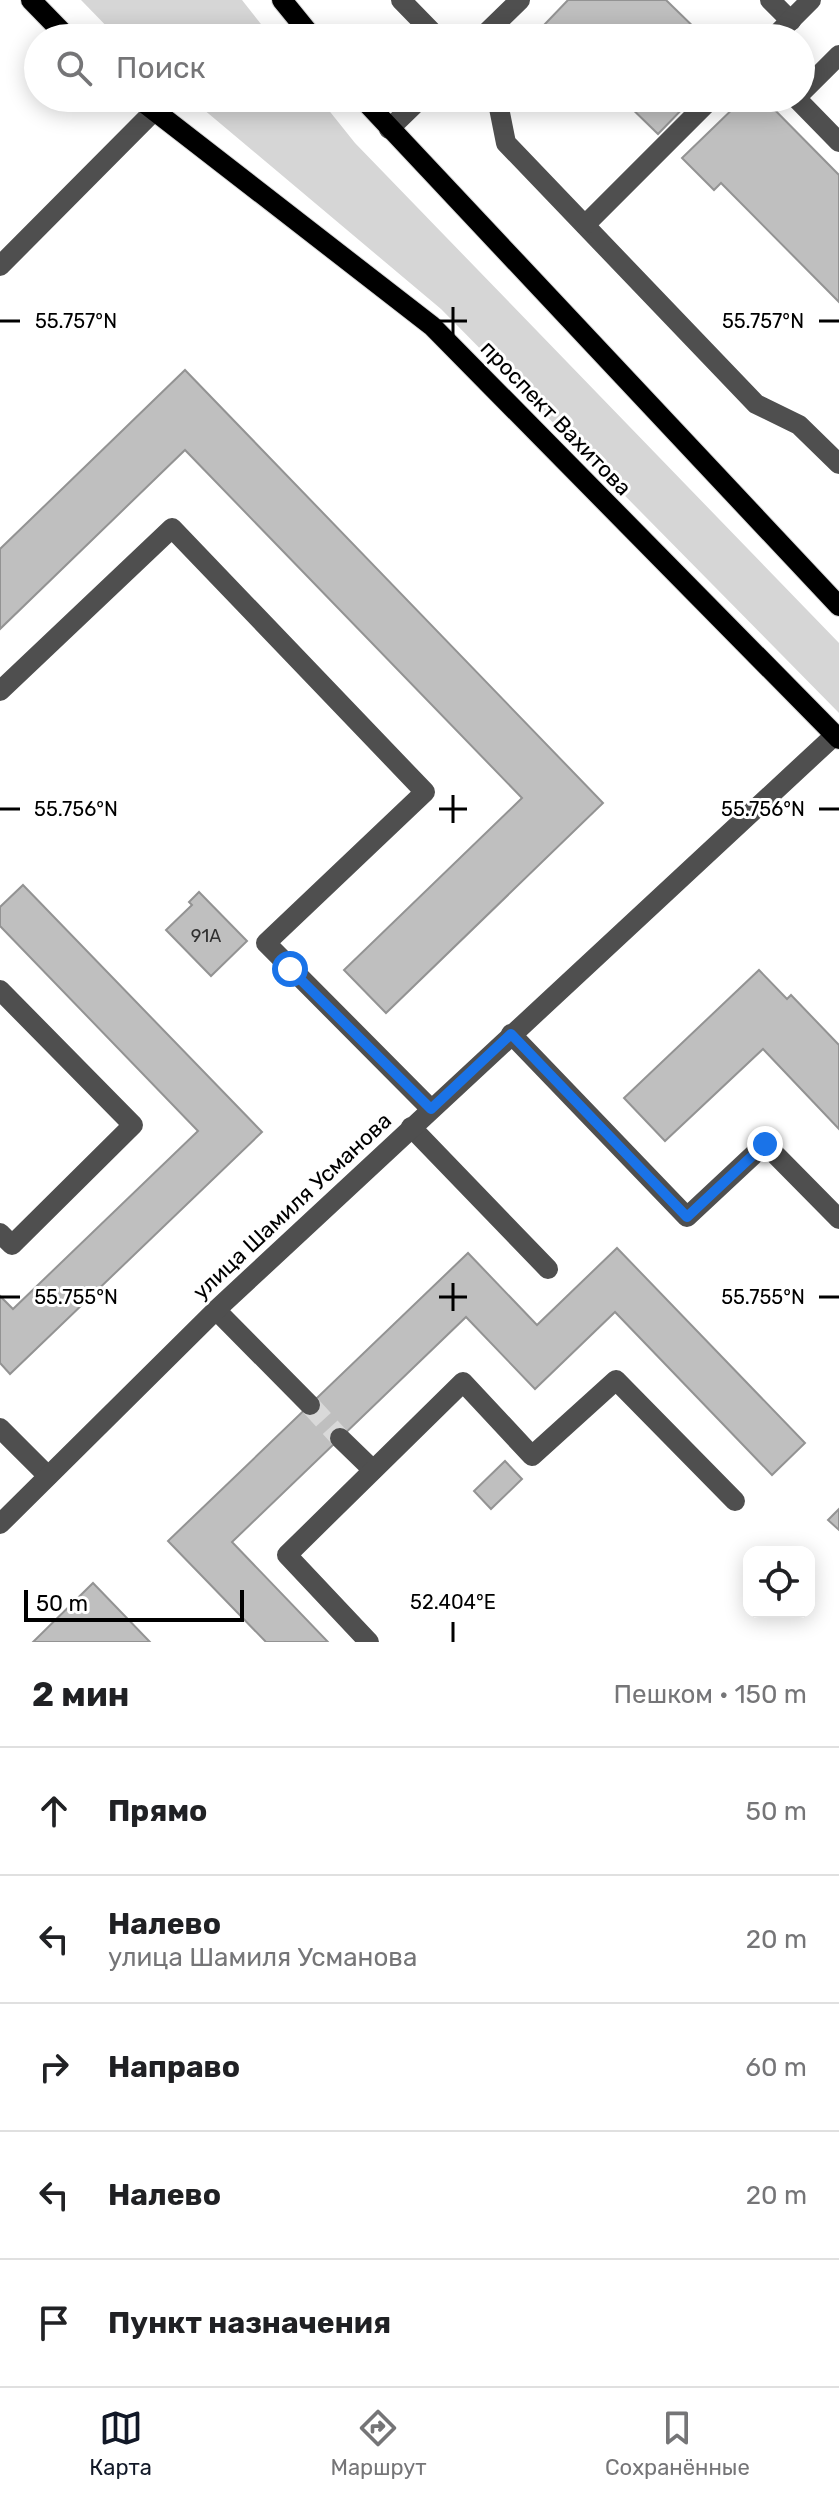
<!DOCTYPE html>
<html lang="ru">
<head>
<meta charset="utf-8">
<style>
  body { margin:0; font-family:Rubik,sans-serif; background:#f6f6f6; color:#202124 }
  .controls { position:absolute; right:24px; bottom:24px; display:grid; overflow:hidden; border-radius:16px; box-shadow:0 4px 20px #0003 }
  .controls button { width:72px; height:72px; display:grid; place-items:center; padding:0; border:0; border-bottom:2px solid #e0e0e0; background:#fff; color:#202124; font:40px sans-serif }
  .scale { position:absolute; left:24px; bottom:20px; width:220px; box-sizing:border-box; padding-left:8px; border:4px solid #000; border-top:0; font-size:22px; line-height:28px; white-space:nowrap; color:#000; -webkit-text-stroke:6px #fff; paint-order:stroke }
  .stop { position:absolute; width:24px; height:24px; margin:-18px; border:6px solid #1a73e8; border-radius:50%; background:#fff }
  .stop.end { background:#1a73e8; border-color:#fff; box-shadow:0 2px 8px #0008 }
  .list { margin:0; padding:0; list-style:none }
  h2 { display:flex; justify-content:space-between; align-items:center; height:104px; margin:0; padding:0 32px; font-size:34px }
  h2 small { font-size:26px; font-weight:400; color:#757577 }
  .list li { display:grid; grid-template-columns:52px 1fr auto; gap:24px; align-items:center; box-sizing:border-box; height:128px; padding:0 32px; border-top:2px solid #e0e0e0 }
  .list b { display:block; font-size:30px; white-space:nowrap }
  .list p { margin:0; font-size:26px; white-space:nowrap; color:#757577 }
  .list em { font-size:26px; font-style:normal; color:#757577 }
  .icon { flex:none; width:44px; height:44px; fill:none; stroke:currentColor; stroke-width:2; stroke-linecap:round; stroke-linejoin:round }
  .map { position:relative; flex:none; width:839px; height:1642px; overflow:hidden }
  .search { position:absolute; background:#fff; box-shadow:0 4px 20px #0003; left:24px; right:24px; top:24px; height:88px; display:flex; align-items:center; gap:20px; box-sizing:border-box; padding:0 28px; border-radius:44px; color:#757577; font-size:30px }
  .sheet { height:744px; background:#fff }
  nav { display:flex; justify-content:space-around; align-items:center; box-sizing:border-box; height:112px; border-top:2px solid #e0e0e0; background:#fff; font-size:22px; color:#757577 }
  nav a { display:grid; justify-items:center; gap:4px }
  nav .on { color:#111827 }
  .map>svg:first-child { display:block }
  .green { fill:#d6d6d6 }
  .building { fill:#bfbfbf; stroke:#939393; stroke-width:2 }
  .lines { fill:none; stroke-linecap:round; stroke-linejoin:round }
  .minor-tunnel { stroke:#d9d9d9; stroke-width:20; stroke-dasharray:20 10; stroke-linecap:butt }
  .major-casing { stroke:#dbdbdb; stroke-width:22 }
  .minor { stroke:#4f4f4f; stroke-width:20 }
  .major { stroke:#000; stroke-width:20 }
  .route { stroke:#1a73e8; stroke-width:10 }
  .ticks { fill:none; stroke:#000; stroke-width:3 }
  .labels { text-anchor:middle; dominant-baseline:central; stroke-width:6; stroke-linejoin:round; paint-order:stroke }
  .number-label { font-size:18px; fill:#303030 }
  .street-label { font-size:22px; fill:#000; stroke:#fff }
  .ticks-label { font-size:20px; text-anchor:middle; fill:#000; stroke:#fff; stroke-width:6; stroke-linejoin:round; paint-order:stroke }
</style>
</head>
<body>
<div class="map">
<svg width="839" height="1642" viewBox="0 0 839 1642">
  <rect width="100%" height="100%" fill="#fff"/>
  <g class="green">
    <polygon points="81,0 242,0 272,38 118,38"/>
    <polygon points="190,98 319,98 355,143 839,643 839,713 441,309"/>
  </g>
  <g class="building">
    <polygon points="568,0 666,0 705,38 559,38 545,24"/>
    <polygon points="621,98 693,98 658,134"/>
    <polygon points="744,98 763,98 839,175 839,302 721,183 714,190 682,158"/>
    <polygon points="185,370 603,803 386,1013 344,970 522,798 185,450 0,629 0,549"/>
    <polygon points="23,885 262,1132 10,1374 0,1363 0,1296 13,1309 198,1131 0,926 0,907"/>
    <polygon points="199,892 247,941 211,976 166,930 192,905 189,902"/>
    <polygon points="759,970 787,999 791,995 839,1045 839,1129 763,1049 665,1141 624,1098"/>
    <polygon points="617,1248 805,1443 772,1475 615,1312 535,1389 466,1317 232,1542 328,1642 266,1642 168,1541 468,1253 537,1325"/>
    <polygon points="505,1461 522,1479 491,1509 474,1491"/>
    <polygon points="839,1509 839,1530 828,1520"/>
    <polygon points="93,1583 150,1642 33,1642"/>
  </g>
  <g class="lines">
    <polyline class="minor-tunnel" points="310,1405 340,1438"/>
    <defs>
      <g id="major">
        <polyline points="31,0 68,38"/>
        <polyline points="282,0 313,38"/>
        <polyline points="138,98 432,326 839,739"/>
        <polyline points="362,98 839,606"/>
      </g>
    </defs>
    <use href="#major" class="major-casing"/>
    <g class="minor">
      <polyline points="401,0 438,38"/>
      <polyline points="770,0 791,21"/>
      <polyline points="481,38 520,0"/>
      <polyline points="773,38 811,0"/>
      <polyline points="801,93 839,55"/>
      <polyline points="491,98 499,108 506,143 756,404 799,425 839,464"/>
      <polyline points="796,98 839,142"/>
      <polyline points="389,129 421,98"/>
      <polyline points="585,225 712,98"/>
      <polyline points="0,266 154,111"/>
      <polyline points="0,691 172,528 425,792 266,943 431,1109"/>
      <polyline points="0,990 133,1125 12,1245 0,1233"/>
      <polyline points="511,1034 687,1217 765,1144 839,1219"/>
      <polyline points="411,1127 548,1269"/>
      <polyline points="216,1310 310,1405"/>
      <polyline points="0,1428 48,1476"/>
      <polyline points="340,1438 373,1470"/>
      <polyline points="0,1524 216,1310 835,735"/>
      <polyline points="369,1642 287,1555 463,1382 532,1456 616,1380 735,1501"/>
    </g>
    <use href="#major" class="major"/>
  </g>
  <g class="lines">
    <polyline class="route" points="290,969 431,1109 511,1034 687,1217 765,1144"/>
  </g>
  <path class="ticks" d="M 453,307 L 453,335M 0,321 L 20,321M 439,321 L 467,321M 819,321 L 839,321M 453,795 L 453,823M 0,809 L 20,809M 439,809 L 467,809M 819,809 L 839,809M 453,1283 L 453,1311M 0,1297 L 20,1297M 439,1297 L 467,1297M 819,1297 L 839,1297M 453,1622 L 453,1642"/>
  <g class="labels">
    <g class="number-label">
      <text x="206" y="936">91А</text>
    </g>
    <g class="street-label">
      <text transform="translate(556 418) rotate(46)">проспект Вахитова</text>
      <text transform="translate(292 1206) rotate(-43)">улица Шамиля Усманова</text>
    </g>
  </g>
  <g class="ticks-label">
    <text x="76" y="328">55.757°N</text>
    <text x="763" y="328">55.757°N</text>
    <text x="76" y="816">55.756°N</text>
    <text x="763" y="816">55.756°N</text>
    <text x="76" y="1304">55.755°N</text>
    <text x="763" y="1304">55.755°N</text>
    <text x="453" y="1609">52.404°E</text>
  </g>
</svg>
<div class="controls">
<button><svg class="icon" aria-label="locate" viewBox="0 0 24 24"><circle cx="12" cy="12" r="6"/><path d="M12 2v4M12 18v4M2 12h4M18 12h4"/></svg></button>
</div>
<div class="scale">50 m</div>
<div class="stop" style="left:290px;top:969px"></div>
<div class="stop end" style="left:765px;top:1144px"></div>
<div class="search"><svg class="icon" aria-label="search" viewBox="0 0 24 24"><circle cx="10" cy="10" r="6"/><path d="M15 15l6 6"/></svg>Поиск</div>
</div>
<section class="sheet">
<h2>2 мин<small>Пешком · 150 m</small></h2>
<ul class="list">
<li><svg class="icon" aria-label="ahead" viewBox="0 0 24 24"><path d="M12 20V5M6 11l6-6 6 6"/></svg><div><b>Прямо</b></div><em>50 m</em></li>
<li><svg class="icon" aria-label="left" viewBox="0 0 24 24"><path d="M17 20v-9H6M10 6l-5 5 5 5"/></svg><div><b>Налево</b><p>улица Шамиля Усманова</p></div><em>20 m</em></li>
<li><svg class="icon" aria-label="right" viewBox="0 0 24 24"><path d="M7 20v-9h11M14 6l5 5-5 5"/></svg><div><b>Направо</b></div><em>60 m</em></li>
<li><svg class="icon" aria-label="left" viewBox="0 0 24 24"><path d="M17 20v-9H6M10 6l-5 5 5 5"/></svg><div><b>Налево</b></div><em>20 m</em></li>
<li><svg class="icon" aria-label="arrive" viewBox="0 0 24 24"><path d="M6 21V4h12l-3 4 3 4H6"/></svg><div><b>Пункт назначения</b></div></li>
</ul>
</section>
<nav>
<a class="on"><svg class="icon" aria-label="map" viewBox="0 0 24 24"><path d="M3 6l6-2 6 2 6-2v14l-6 2-6-2-6 2zM9 4v14M15 6v14"/></svg>Карта</a>
<a><svg class="icon" aria-label="directions" viewBox="0 0 24 24"><path d="M12 3l9 9-9 9-9-9zM9 14v-3h6M13 9l2 2-2 2"/></svg>Маршрут</a>
<a><svg class="icon" aria-label="saved" viewBox="0 0 24 24"><path d="M7 4h10v16l-5-4-5 4z"/></svg>Сохранённые</a>
</nav>
</body>
</html>
